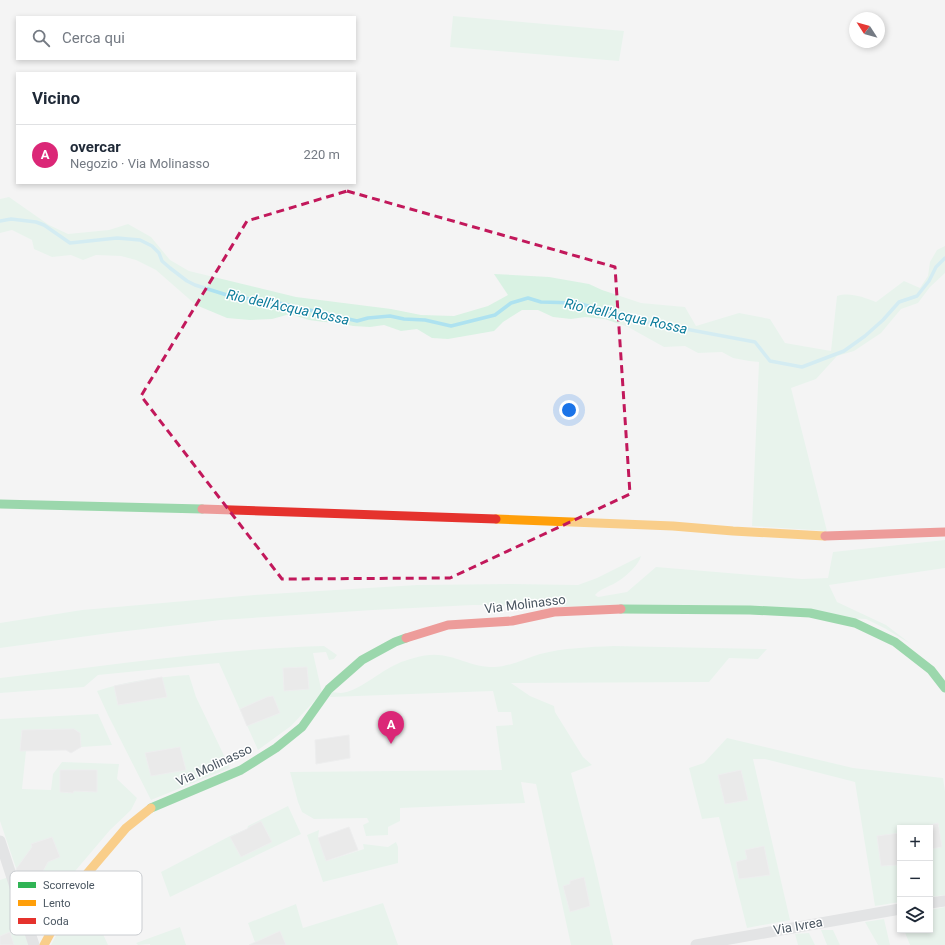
<!DOCTYPE html>
<html lang="it">
<head>
<meta charset="utf-8">
<style>
  body { margin:0; font-family:Roboto,sans-serif; background:#f2f2f3; color:#1f2937 }
  .controls { position:absolute; right:12px; bottom:12px; display:grid; overflow:hidden; border-radius:0px; box-shadow:0 2px 6px #0003 }
  .controls button { width:36px; height:36px; display:grid; place-items:center; padding:0; border:0; border-bottom:1px solid #e0e1e3; background:#fff; color:#1f2937; font:20px sans-serif }
  .compass { position:absolute; left:849px; top:12px; width:36px; height:36px; border-radius:50%; background:#fff; box-shadow:0 2px 6px #0003; rotate:306deg }
  .you { position:absolute; left:569px; top:410px; width:14px; height:14px; margin:-10px; border:3px solid #fff; border-radius:50%; background:#1a73e8; box-shadow:0 0 0 6px #1a73e833 }
  .badge { display:grid; place-items:center; width:26px; height:26px; border-radius:50%; background:#db2777; color:#fff; font-size:13px; font-weight:700 }
  .pin { position:absolute; translate:-50% -33px; filter:drop-shadow(0 1px 2px #0008) }
  .pin::after { content:''; position:absolute; top:21px; width:14px; height:12px; background:inherit; clip-path:polygon(0 0,100% 0,50% 100%) }
  .list { margin:0; padding:0; list-style:none }
  h2 { display:flex; justify-content:space-between; align-items:center; height:52px; margin:0; padding:0 16px; font-size:17px }
  h2 small { font-size:13px; font-weight:400; color:#747a83 }
  .list li { display:grid; grid-template-columns:26px 1fr auto; gap:12px; align-items:center; box-sizing:border-box; height:60px; padding:0 16px; border-top:1px solid #e0e1e3 }
  .list b { display:block; font-size:15px; white-space:nowrap }
  .list p { margin:0; font-size:13px; white-space:nowrap; color:#747a83 }
  .list em { font-size:13px; font-style:normal; color:#747a83 }
  .icon { flex:none; width:22px; height:22px; fill:none; stroke:currentColor; stroke-width:2; stroke-linecap:round; stroke-linejoin:round }
  .map { position:relative; flex:none; width:945px; height:945px; overflow:hidden }
  .search { position:absolute; background:#fff; box-shadow:0 2px 6px #0003; left:16px; top:16px; width:340px; height:44px; display:flex; align-items:center; gap:10px; box-sizing:border-box; padding:0 14px; border-radius:0px; color:#747a83; font-size:15px }
  .panel { position:absolute; background:#fff; box-shadow:0 2px 6px #0003; left:16px; top:72px; width:340px; height:112px; border-radius:0px }
  .map>svg:first-child { display:block }
  .green { fill:#d9f2e3 }
  .lines { fill:none; stroke-linecap:round; stroke-linejoin:round }
  .stream { stroke:#aee2f0; stroke-width:3.5 }
  .building { fill:#ddddde; stroke:#e5e6e7 }
  .street { stroke:#ced0d2; stroke-width:11 }
  .fast { stroke:#30b455; stroke-width:9 }
  .slow { stroke:#ff9f0a; stroke-width:9 }
  .jam { stroke:#e5322d; stroke-width:9 }
  .marked { fill:none; stroke:#c2185b; stroke-width:3; stroke-dasharray:8 5; stroke-linejoin:round }
  .labels { text-anchor:middle; dominant-baseline:central; stroke-width:3; stroke-linejoin:round; paint-order:stroke }
  .street-label { font-size:13px; fill:#4a5661; stroke:#fff }
  .water-label { font-size:14px; font-style:italic; fill:#0c7c9b; stroke:#fff }
  .key { fill:#fff; stroke:#c9ccd0; stroke-width:1 }
  .key-label { font-size:11px; fill:#4a5661 }
</style>
</head>
<body>
<div class="map">
<svg width="945" height="945" viewBox="0 0 945 945">
  <rect width="100%" height="100%" fill="#f4f4f4"/>
  <g class="green">
    <polygon points="453,16 624,31 619,61 450,47"/>
    <path d="M 9,197 L 49,225 L 68,234 L 109,230 L 128,224 L 151,237 L 170,260 L 189,271 L 296,297 L 391,309 L 421,315 L 454,316 L 488,306 L 508,295 L 494,274 L 549,277 L 589,284 L 602,290 L 641,303 L 685,307 L 696,326 L 739,313 L 770,319 L 785,343 L 831,351 L 837,296 C 850,292 863,297 876,302 L 904,281 L 920,288 L 928,276 L 930,262 L 937,250 L 945,246 L 945,273 L 930,287 L 918,303 L 901,309 L 881,333 L 854,351 L 837,356 L 816,379 L 791,388 L 827,531 L 752,526 L 759,362 L 749,361 L 733,358 L 722,352 L 698,353 L 685,346 L 664,347 L 628,327 L 605,319 L 585,317 L 571,319 L 553,317 L 538,310 L 522,310 L 503,322 L 494,331 L 448,339 L 432,338 L 417,329 L 401,331 L 384,325 L 370,327 L 353,326 L 339,323 L 324,322 L 309,320 L 290,314 L 272,319 L 250,320 L 227,318 L 196,305 L 156,270 L 136,260 L 121,256 L 96,255 L 83,260 L 71,255 L 52,257 L 34,249 L 32,240 L 12,230 L 0,233 L 0,199 Z"/>
    <path d="M 945,540 L 945,568 L 829,585 L 837,602 L 886,625 L 911,644 L 886,629 L 866,619 L 550,606 L 473,605 L 373,610 L 221,620 L 110,633 L 0,648 L 0,623 L 82,610 L 254,595 L 417,585 L 512,584 L 578,585 L 597,578 L 641,556 C 639,565 627,575 620,580 C 612,586 601,588 595,595 L 598,597 L 627,592 L 656,567 L 802,579 L 828,578 L 833,552 Z"/>
    <path d="M 324,646 L 337,655 L 334,659 L 329,660 L 326,652 L 313,653 L 322,693 L 291,726 L 258,750 L 219,663 L 98,675 L 84,687 L 0,693 L 0,678 C 108,666 215,649 324,646 Z"/>
    <path d="M 613,646 L 767,649 L 758,659 L 729,658 L 709,682 L 511,683 L 530,696 L 554,706 L 555,712 L 583,757 L 592,765 L 571,773 L 594,861 L 613,945 L 571,945 L 536,784 L 521,782 L 525,803 L 400,808 L 400,821 L 388,827 L 388,835 L 366,836 L 363,825 L 369,822 L 367,818 L 314,819 L 302,812 L 298,802 L 290,772 L 502,770 L 496,726 L 513,725 L 511,712 L 498,712 L 493,691 L 330,697 L 332,692 C 334,692 338,693 341,693 C 358,692 380,671 397,664 C 402,661 408,660 414,658 C 449,647 463,667 494,667 C 509,667 526,658 540,654 C 564,648 588,647 613,646 Z"/>
    <path d="M 189,675 L 196,697 L 230,768 L 151,800 L 108,715 L 97,691 C 127,681 158,677 189,675 Z"/>
    <polygon points="98,714 112,745 81,747 80,733 74,729 22,731 20,751 26,751 22,789 51,790 53,774 62,762 119,764 117,779 137,798 131,810 110,830 76,870 60,892 43,921 34,921 0,821 0,719"/>
    <polygon points="727,738 853,768 943,778 945,791 945,895 930,897 930,828 900,828 900,902 875,906 855,782 765,759 753,759 790,920 747,928 719,817 702,819 689,768 704,763"/>
    <polygon points="288,806 301,834 170,897 161,872 230,836 247,829 248,826"/>
    <polygon points="319,830 318,838 327,861 364,849 363,844 388,847 396,842 398,847 398,863 323,882 307,835"/>
    <polygon points="96,872 116,913 97,921 108,945 51,945 76,898"/>
    <polygon points="9,877 30,945 0,945 0,880"/>
    <polygon points="383,903 398,945 256,945 248,923 296,904 303,928"/>
    <polygon points="945,907 945,945 910,945 904,930 930,930 930,910"/>
    <polygon points="884,919 890,945 878,945 865,922"/>
    <polygon points="180,927 186,945 150,945 150,944 138,945 136,943"/>
    <polygon points="821,930 833,930 840,945 827,945"/>
    <polygon points="809,933 815,945 798,945 795,934"/>
  </g>
  <g class="lines">
    <polyline class="stream" points="0,221 11,219 36,222 44,225 70,243 117,238 140,240 152,246 159,253 162,261 170,268 187,281 195,285 230,296 279,303 357,321 368,318 390,316 404,319 425,320 451,326 495,315 511,303 528,298 541,302 577,303 648,322 755,342 770,361 802,367 844,351 865,336 883,320 899,302 917,296 929,281 936,267 945,258"/>
  </g>
  <g class="building">
    <polygon points="307,667 309,689 284,691 283,668"/>
    <polygon points="162,677 167,697 118,705 114,686"/>
    <polygon points="273,696 280,713 247,726 240,709 267,697"/>
    <polygon points="74,729 80,733 81,747 71,753 66,750 20,751 22,730"/>
    <polygon points="349,735 350,758 316,764 315,740"/>
    <polygon points="180,747 186,770 151,776 145,753"/>
    <polygon points="60,770 97,770 97,792 74,791 73,793 60,792"/>
    <polygon points="741,770 748,800 725,804 718,775"/>
    <polygon points="261,821 272,842 241,857 230,837 247,829 251,826"/>
    <polygon points="938,823 942,847 930,849 930,825"/>
    <polygon points="349,827 358,850 326,861 318,838"/>
    <polygon points="900,833 900,861 898,861 897,865 881,866 877,836"/>
    <polygon points="52,837 60,857 48,862 42,873 44,875 37,884 26,875 25,876 17,872 16,869 32,847 31,844"/>
    <polygon points="764,846 770,875 739,879 736,862 747,859 745,850"/>
    <polygon points="584,877 590,906 570,912 563,886 570,884 570,881"/>
    <polygon points="280,931 286,945 249,945"/>
    <polygon points="10,932 14,945 0,945 0,936"/>
  </g>
  <g class="lines">
    <g class="street">
      <polyline points="0,841 34,945"/>
      <polyline points="930,903 945,901"/>
      <polyline points="696,945 900,909"/>
    </g>
    <g class="fast">
      <polyline points="0,504 202,509"/>
      <polyline points="621,609 750,610 810,613 855,623 895,642 931,670 945,688"/>
      <polyline points="151,808 241,770 276,748 302,727 329,689 362,660 395,642 406,638"/>
    </g>
    <g class="slow">
      <polyline points="496,519 673,526 733,531 825,536"/>
      <polyline points="44,945 74,889 126,828 151,808"/>
    </g>
    <g class="jam">
      <polyline points="202,509 496,519"/>
      <polyline points="825,536 945,532"/>
      <polyline points="406,638 448,625 512,621 554,612 621,609"/>
    </g>
  </g>
  <path d="M0 0H945V945H0ZM 347,191 L 615,267 L 630,494 L 450,578 L 282,579 L 141,396 L 247,221 Z" fill="#f4f4f4" fill-opacity=".55" fill-rule="evenodd"/>
  <path class="marked" d="M 347,191 L 615,267 L 630,494 L 450,578 L 282,579 L 141,396 L 247,221 Z"/>
  <g class="labels">
    <g class="street-label">
      <text transform="translate(525 604) rotate(-7)">Via Molinasso</text>
      <text transform="translate(214 765) rotate(-25)">Via Molinasso</text>
      <text transform="translate(798 926) rotate(-10)">Via Ivrea</text>
    </g>
    <g class="water-label">
      <text transform="translate(288 307) rotate(12)">Rio dell'Acqua Rossa</text>
      <text transform="translate(626 316) rotate(12)">Rio dell'Acqua Rossa</text>
    </g>
  </g>
  <rect x="10" y="871" width="132" height="64" rx="6" class="key"/>
  <rect x="18" y="882" width="18" height="6" fill="#30b455"/>
  <rect x="18" y="900" width="18" height="6" fill="#ff9f0a"/>
  <rect x="18" y="918" width="18" height="6" fill="#e5322d"/>
  <g class="key-label">
    <text x="43" y="889">Scorrevole</text>
    <text x="43" y="907">Lento</text>
    <text x="43" y="925">Coda</text>
  </g>
</svg>
<div class="controls">
<button>+</button>
<button>−</button>
<button><svg class="icon" aria-label="layers" viewBox="0 0 24 24"><path d="M12 4l9 5-9 5-9-5zM3 14l9 5 9-5"/></svg></button>
</div>
<svg class="compass" viewBox="-18 -18 36 36"><path d="M0-13l5 13h-10z" fill="#e53935"/><path d="M0 13l5-13h-10z" fill="#747a83"/></svg>
<div class="you"></div>
<div class="pin badge" style="left:391px;top:744px">A</div>
<div class="search"><svg class="icon" aria-label="search" viewBox="0 0 24 24"><circle cx="10" cy="10" r="6"/><path d="M15 15l6 6"/></svg>Cerca qui</div>
<section class="panel">
<h2>Vicino<small></small></h2>
<ul class="list">
<li><span class="badge">A</span><div><b>overcar</b><p>Negozio · Via Molinasso</p></div><em>220 m</em></li>
</ul>
</section>
</div>
</body>
</html>
